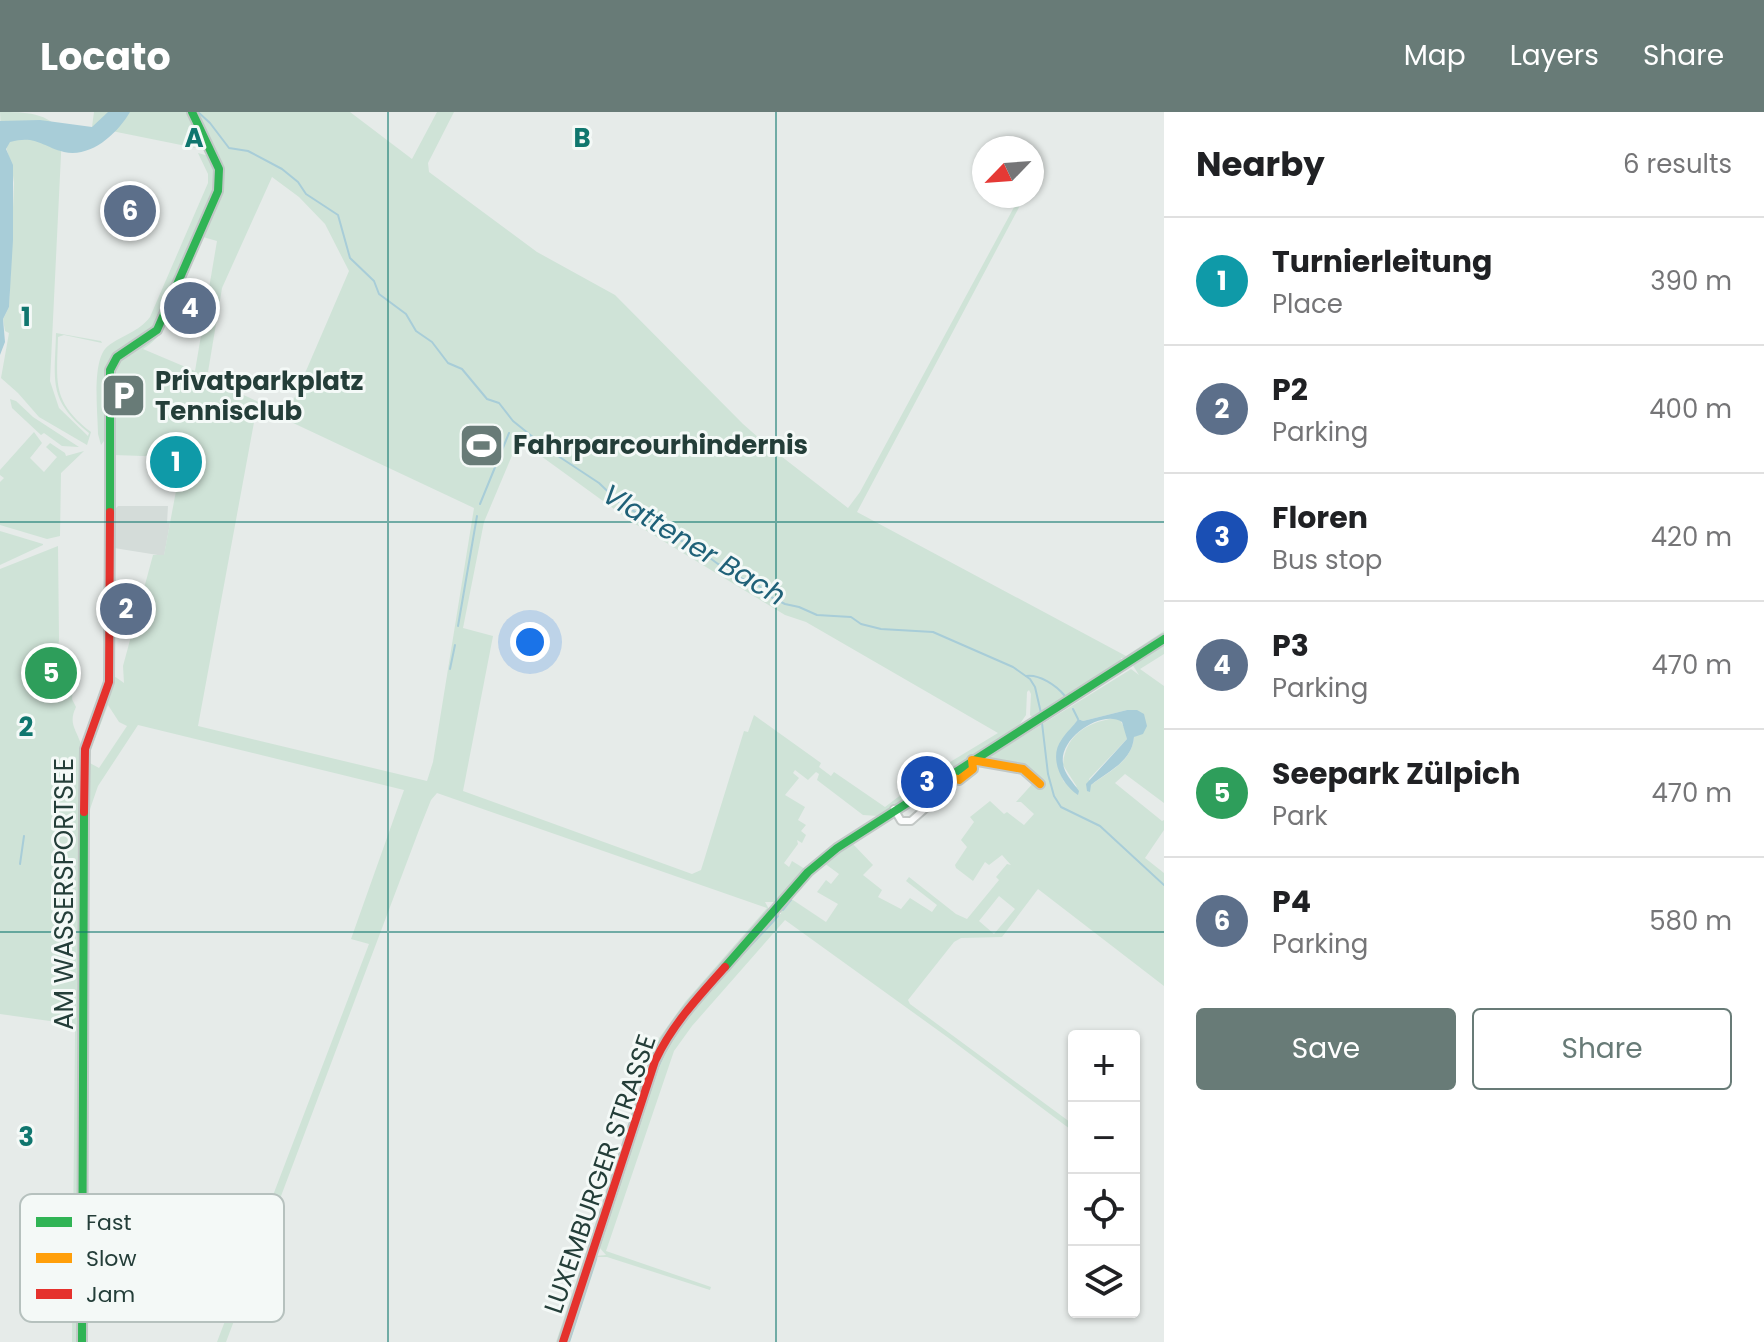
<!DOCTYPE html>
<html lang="en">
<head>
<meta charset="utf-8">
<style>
  body { margin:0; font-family:Poppins,sans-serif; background:#f6f6f6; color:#202124 }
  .controls { position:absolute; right:24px; bottom:24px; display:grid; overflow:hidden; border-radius:8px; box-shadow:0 2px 6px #0004 }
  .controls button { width:72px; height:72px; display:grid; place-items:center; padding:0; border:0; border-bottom:2px solid #e0e0e0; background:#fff; color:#202124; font:40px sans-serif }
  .compass { position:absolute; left:972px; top:24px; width:72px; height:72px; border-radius:50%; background:#fff; box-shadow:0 2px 6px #0004; rotate:245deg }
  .you { position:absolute; left:530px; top:530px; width:28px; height:28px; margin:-20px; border:6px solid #fff; border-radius:50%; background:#1a73e8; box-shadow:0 0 0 12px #1a73e833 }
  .badge { display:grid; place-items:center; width:52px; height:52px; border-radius:50%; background:#687b77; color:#fff; font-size:26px; font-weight:700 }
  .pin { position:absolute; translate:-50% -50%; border:4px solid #fff; box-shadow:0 2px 8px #0006 }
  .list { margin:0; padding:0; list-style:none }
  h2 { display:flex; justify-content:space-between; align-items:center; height:104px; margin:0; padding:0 32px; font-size:34px }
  h2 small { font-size:26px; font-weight:400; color:#757577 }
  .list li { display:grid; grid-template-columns:52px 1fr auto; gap:24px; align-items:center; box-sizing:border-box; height:128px; padding:0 32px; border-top:2px solid #e0e0e0 }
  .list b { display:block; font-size:30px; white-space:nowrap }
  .list p { margin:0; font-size:26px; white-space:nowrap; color:#757577 }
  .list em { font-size:26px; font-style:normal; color:#757577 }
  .actions { display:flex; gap:16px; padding:24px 32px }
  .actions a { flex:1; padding:18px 0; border:2px solid #687b77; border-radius:8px; text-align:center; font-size:28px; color:#687b77 }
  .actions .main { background:#687b77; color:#fff }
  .icon { flex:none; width:44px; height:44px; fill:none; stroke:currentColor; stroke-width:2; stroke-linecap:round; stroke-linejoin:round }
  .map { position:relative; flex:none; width:1164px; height:1230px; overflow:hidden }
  header { display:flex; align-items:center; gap:48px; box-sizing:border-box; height:112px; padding:0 40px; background:#687b77; color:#fff }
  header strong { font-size:38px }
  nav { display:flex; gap:44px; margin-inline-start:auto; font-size:28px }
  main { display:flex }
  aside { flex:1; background:#fff }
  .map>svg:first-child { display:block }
  .built { fill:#d4dcd9 }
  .green { fill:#cfe3d7; fill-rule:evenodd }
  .water { fill:#a8cdd8 }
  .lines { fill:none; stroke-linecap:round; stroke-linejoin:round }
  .stream { stroke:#a8cdd8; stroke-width:2 }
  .street-casing { stroke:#c3c8c6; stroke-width:10 }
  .fast-casing { stroke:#c1c8c6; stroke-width:12 }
  .slow-casing { stroke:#c1c8c6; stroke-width:12 }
  .jam-casing { stroke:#c1c8c6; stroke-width:12 }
  .street { stroke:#fbfcfc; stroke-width:6 }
  .fast { stroke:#30b455; stroke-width:8 }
  .slow { stroke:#ff9f0a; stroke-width:8 }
  .jam { stroke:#e5322d; stroke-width:8 }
  .grid { fill:none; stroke:#0f766e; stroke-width:2; stroke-opacity:0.55 }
  .labels { text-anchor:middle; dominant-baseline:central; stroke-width:6; stroke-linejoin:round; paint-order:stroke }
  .poi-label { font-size:26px; font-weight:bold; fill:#243e39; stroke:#f4f9f7; text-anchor:start }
  .street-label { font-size:26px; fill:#243e39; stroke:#f4f9f7 }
  .water-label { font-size:28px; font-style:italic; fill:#1f6178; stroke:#f4f9f7 }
  .key { fill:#f4f9f7; stroke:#b6c1be; stroke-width:2 }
  .key-label { font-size:22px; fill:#243e39 }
  .grid-label { font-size:26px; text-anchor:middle; font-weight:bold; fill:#0f766e; stroke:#f4f9f7; stroke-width:6; stroke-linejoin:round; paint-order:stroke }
</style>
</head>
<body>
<header>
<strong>Locato</strong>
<nav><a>Map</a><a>Layers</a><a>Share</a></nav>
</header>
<main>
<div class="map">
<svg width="1164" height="1230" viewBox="0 0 1164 1230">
  <rect width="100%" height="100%" fill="#e6ebe9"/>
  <polygon class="built" points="118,394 168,394 167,411 170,411 164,444 114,436 115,397"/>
  <g class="green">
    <path d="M 0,0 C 24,0 50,0 62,22 L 50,269 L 59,296 L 88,324 L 89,321 C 47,287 55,269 56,221 L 101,229 L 102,231 L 64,223 L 58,225 C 57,270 51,289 91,320 L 87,333 L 39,305 L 18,281 L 1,266 L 9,221 L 5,219 L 3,207 L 9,195 L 14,71 C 12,46 0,25 0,0 Z"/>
    <polygon points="94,0 188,0 205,33 196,36 92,15"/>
    <path d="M 194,0 L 350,0 L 412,47 L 437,0 L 454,0 L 428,51 L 429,60 L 537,140 L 615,183 L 743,312 L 768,334 L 848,396 L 860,380 L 1020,84 L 1025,84 L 857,400 L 1126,544 L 1164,519 L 1164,524 L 1126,546 L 1121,546 L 1121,550 L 1033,606 L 1030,603 L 1031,582 L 1029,578 L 1027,580 L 1026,603 L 1017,616 L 931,670 L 910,679 L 902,688 L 878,704 L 863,703 L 817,668 L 819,662 L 816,660 L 808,668 L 795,658 L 793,661 L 799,666 L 785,683 L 805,695 L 798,708 L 806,713 L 801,719 L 806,723 L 802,731 L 797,728 L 798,732 L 784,751 L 789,755 L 792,749 L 805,757 L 777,790 L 765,790 L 770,799 L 671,913 L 560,1230 L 556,1230 L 657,929 L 685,890 L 767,796 L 437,681 L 431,688 L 419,718 L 226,1230 L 217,1230 L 369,832 L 351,827 L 404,678 L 138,613 L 98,674 L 89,700 L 87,1230 L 85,1230 L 87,641 L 114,564 L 124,571 L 123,554 L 153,443 L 164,443 L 176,379 L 173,377 L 173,367 L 179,362 L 172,364 L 172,356 L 178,355 L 178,349 L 171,348 L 171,345 L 114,343 L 114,301 L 117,301 L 118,305 L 131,305 L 131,274 L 118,274 L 117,294 L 113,294 L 112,257 L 120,244 L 149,229 L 177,182 C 174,202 162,226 143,237 L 195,259 L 217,129 L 203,125 L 183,172 L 181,169 L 223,76 C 225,48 206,24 194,0 ZM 272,65 L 299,85 L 325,112 L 349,159 L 287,303 L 207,266 L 222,176 ZM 257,294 L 474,396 L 433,650 L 427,669 L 198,614 ZM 523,331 L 632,410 L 785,503 L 806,510 L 998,621 L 922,667 L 885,695 L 834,660 L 831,664 L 819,655 L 821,651 L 754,603 L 748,620 L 744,619 L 701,758 L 692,762 L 463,679 L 493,524 L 463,516 L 484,410 L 516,334 ZM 108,593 L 119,610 L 127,614 L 99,656 L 88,650 L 89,642 Z"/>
    <path d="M 198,41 L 209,44 L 217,57 L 218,70 L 158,209 L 152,219 L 113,245 L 107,325 L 101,333 L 98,322 C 98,301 91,247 108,234 C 122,223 139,220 150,205 L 208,71 L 208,62 Z"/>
    <polygon points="10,287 16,289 33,305 79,335 62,334 44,321 41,323 12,296"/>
    <polygon points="34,320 42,331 30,346 44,360 57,345 46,335 50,331 65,341 66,344 84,339 61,361 60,424 47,427 0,413 0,370 4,366 0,363 0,358"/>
    <polygon points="0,419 43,432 43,433 0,453"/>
    <path d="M 58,434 L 59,528 L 51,573 L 73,577 L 72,587 L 76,595 C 68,611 76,617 81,632 L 80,753 L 84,906 L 79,1230 L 72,1230 L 75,920 L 71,912 L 0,902 L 0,457 Z"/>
    <path d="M 1164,531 L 1164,542 L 1140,557 L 1164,574 L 1164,691 L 1125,662 L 1115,671 L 1162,709 L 1164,708 L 1164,718 L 1145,746 L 1164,761 L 1164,874 L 1038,777 L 1002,825 L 961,826 L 954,830 L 908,888 L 910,892 L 1074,1013 L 1074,1020 L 950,927 L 785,808 L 692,914 L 674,939 L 606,1139 L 711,1175 L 710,1178 L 607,1145 L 598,1145 L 570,1230 L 566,1230 L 595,1144 L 606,1143 L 599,1135 L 655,957 L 668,928 L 679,913 L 776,802 L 781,802 L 781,797 L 790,786 L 826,810 L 838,792 L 817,780 L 826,768 L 831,772 L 839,762 L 824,751 L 851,730 L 873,753 L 863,763 L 882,778 L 878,785 L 901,797 L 910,786 L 932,800 L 937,793 L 906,769 L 909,765 L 956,802 L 967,807 L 999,768 L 996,765 L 1007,752 L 1011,753 L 1002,743 L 989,753 L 985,750 L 973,769 L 956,756 L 955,753 L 967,735 L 961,728 L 974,710 L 970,705 L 990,689 L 1004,702 L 1007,700 L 1024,713 L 1034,702 L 1021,690 L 1016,690 L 1035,669 L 1033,661 L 983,649 L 1128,559 L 1131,557 L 1139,563 L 1132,552 ZM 1127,598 L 1137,623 L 1134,625 C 1132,650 1108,660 1091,673 L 1089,667 L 1127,627 L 1126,619 L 1119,606 C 1090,608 1065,622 1063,653 L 1077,675 L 1064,670 C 1048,635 1063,634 1078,607 L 1083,609 ZM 999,784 L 1015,797 L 994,822 L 979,809 Z"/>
  </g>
  <g class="water">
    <path d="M 108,0 L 130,0 C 117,22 91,46 64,40 C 41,34 36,23 10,30 L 6,37 L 13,53 L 13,128 L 9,195 L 3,207 L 5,230 L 0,243 L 0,9 L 40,8 L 92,15 Z"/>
    <path d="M 1127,598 L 1137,598 L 1144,602 L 1147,614 L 1143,622 L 1134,625 C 1132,650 1108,659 1091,673 L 1090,680 L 1087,679 L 1086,672 L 1127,627 L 1122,610 C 1102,597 1059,626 1063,651 C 1064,662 1073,670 1079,679 L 1078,683 C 1061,672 1048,645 1062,627 C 1067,619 1074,614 1078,607 L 1083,609 Z"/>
  </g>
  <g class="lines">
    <g class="stream">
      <polyline points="198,0 210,11 229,36 248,39 282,57 298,70 306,82 338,103 350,146 374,169 379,182 406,202 416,219 432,230 448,251 462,257 487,287 499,291 513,309 549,338 599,371 622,393 651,408 660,418 698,437 718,452 728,456 738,465 758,473 771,485 785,492 799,495 817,503 851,505 861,512 881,517 933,520 1013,555 1030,567 1035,575 1041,601"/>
      <polyline points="480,392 509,321"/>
      <polyline points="458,514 477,404"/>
      <polyline points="450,557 455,533"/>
      <path d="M 1026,564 C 1039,562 1056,573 1065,584"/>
      <polyline points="1073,597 1078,607"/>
      <polyline points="1042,611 1048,662 1054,684 1061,695 1100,714 1164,773"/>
      <polyline points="20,752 24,724"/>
      <polyline points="783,798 791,788"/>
      <path d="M 600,1132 L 658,955 C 680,901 739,848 778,804"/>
      <polyline points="569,1230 596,1147"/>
    </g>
    <defs>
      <polyline id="street" points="894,697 901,709 911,709 952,673 952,665"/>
      <g id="fast">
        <polyline points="110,400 110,258 117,245 157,218 218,79 219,57 192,0"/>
        <polyline points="725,855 808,760 837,736 1164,527"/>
        <polyline points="82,1230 84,700"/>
      </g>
      <polyline id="slow" points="949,663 959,668 973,657 972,648 1023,657 1040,672"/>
      <g id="jam">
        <polyline points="84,700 85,637 109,570 110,400"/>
        <path d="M 563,1230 L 655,949 C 672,913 698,885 725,855"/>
      </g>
    </defs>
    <use href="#street" class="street-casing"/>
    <use href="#fast" class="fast-casing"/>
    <use href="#slow" class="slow-casing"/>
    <use href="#jam" class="jam-casing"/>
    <use href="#street" class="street"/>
    <use href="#fast" class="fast"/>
    <use href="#slow" class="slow"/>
    <use href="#jam" class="jam"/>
  </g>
  <path class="grid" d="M 388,0 L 388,1230M 776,0 L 776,1230M 0,410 L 1164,410M 0,820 L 1164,820"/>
  <defs>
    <symbol id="parking-square" viewBox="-11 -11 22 22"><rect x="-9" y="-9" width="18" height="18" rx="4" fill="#687b77" stroke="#f4f9f7"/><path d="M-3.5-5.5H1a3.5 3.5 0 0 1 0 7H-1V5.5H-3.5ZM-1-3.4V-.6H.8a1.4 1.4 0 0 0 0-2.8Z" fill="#fff"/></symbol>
    <symbol id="stadium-square" viewBox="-11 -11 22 22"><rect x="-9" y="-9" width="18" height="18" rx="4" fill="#687b77" stroke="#f4f9f7"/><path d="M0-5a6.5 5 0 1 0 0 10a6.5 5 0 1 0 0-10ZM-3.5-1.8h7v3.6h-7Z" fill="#fff"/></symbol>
  </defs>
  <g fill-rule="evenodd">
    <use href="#parking-square" x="98" y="258" width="51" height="51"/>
    <use href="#stadium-square" x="456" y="308" width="51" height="51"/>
  </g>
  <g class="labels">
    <g class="poi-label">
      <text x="155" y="269">Privatparkplatz<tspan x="155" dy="30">Tennisclub</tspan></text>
      <text x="513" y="333">Fahrparcourhindernis</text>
    </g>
    <g class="street-label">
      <text transform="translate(64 782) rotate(-90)">AM WASSERSPORTSEE</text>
      <text transform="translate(600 1062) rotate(-71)">LUXEMBURGER STRASSE</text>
    </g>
    <g class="water-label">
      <text transform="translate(694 433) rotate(31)">Vlattener Bach</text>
    </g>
  </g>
  <rect x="20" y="1082" width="264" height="128" rx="12" class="key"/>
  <rect x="36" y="1105" width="36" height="10" fill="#30b455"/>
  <rect x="36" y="1141" width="36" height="10" fill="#ff9f0a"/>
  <rect x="36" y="1177" width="36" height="10" fill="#e5322d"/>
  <g class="key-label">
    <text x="86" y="1118">Fast</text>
    <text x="86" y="1154">Slow</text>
    <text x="86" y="1190">Jam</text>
  </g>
  <g class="grid-label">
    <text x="194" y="35">A</text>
    <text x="582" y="35">B</text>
    <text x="26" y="214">1</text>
    <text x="26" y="624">2</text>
    <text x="26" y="1034">3</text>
  </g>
</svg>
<div class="controls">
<button>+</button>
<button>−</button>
<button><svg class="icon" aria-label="locate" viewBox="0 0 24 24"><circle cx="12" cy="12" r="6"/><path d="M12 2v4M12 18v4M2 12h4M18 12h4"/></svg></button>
<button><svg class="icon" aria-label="layers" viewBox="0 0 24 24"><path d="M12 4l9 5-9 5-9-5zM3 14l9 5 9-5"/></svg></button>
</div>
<svg class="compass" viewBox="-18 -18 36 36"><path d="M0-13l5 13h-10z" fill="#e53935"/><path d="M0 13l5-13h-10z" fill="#757577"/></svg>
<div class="you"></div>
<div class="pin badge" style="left:176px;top:350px;background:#0f9aa8">1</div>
<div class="pin badge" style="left:126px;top:497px;background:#5c6f8a">2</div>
<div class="pin badge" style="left:927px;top:670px;background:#1a4fb4">3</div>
<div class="pin badge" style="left:190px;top:196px;background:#5c6f8a">4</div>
<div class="pin badge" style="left:51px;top:561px;background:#2e9e5b">5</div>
<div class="pin badge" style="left:130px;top:99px;background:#5c6f8a">6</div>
</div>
<aside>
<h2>Nearby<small>6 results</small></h2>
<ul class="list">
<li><span class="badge" style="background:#0f9aa8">1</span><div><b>Turnierleitung</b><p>Place</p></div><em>390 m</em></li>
<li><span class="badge" style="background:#5c6f8a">2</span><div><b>P2</b><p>Parking</p></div><em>400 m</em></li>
<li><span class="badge" style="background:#1a4fb4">3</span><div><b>Floren</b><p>Bus stop</p></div><em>420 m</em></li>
<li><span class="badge" style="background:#5c6f8a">4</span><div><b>P3</b><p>Parking</p></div><em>470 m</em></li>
<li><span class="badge" style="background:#2e9e5b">5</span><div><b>Seepark Zülpich</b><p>Park</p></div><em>470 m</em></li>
<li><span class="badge" style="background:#5c6f8a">6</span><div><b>P4</b><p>Parking</p></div><em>580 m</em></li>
</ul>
<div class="actions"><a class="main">Save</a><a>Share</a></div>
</aside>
</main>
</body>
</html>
